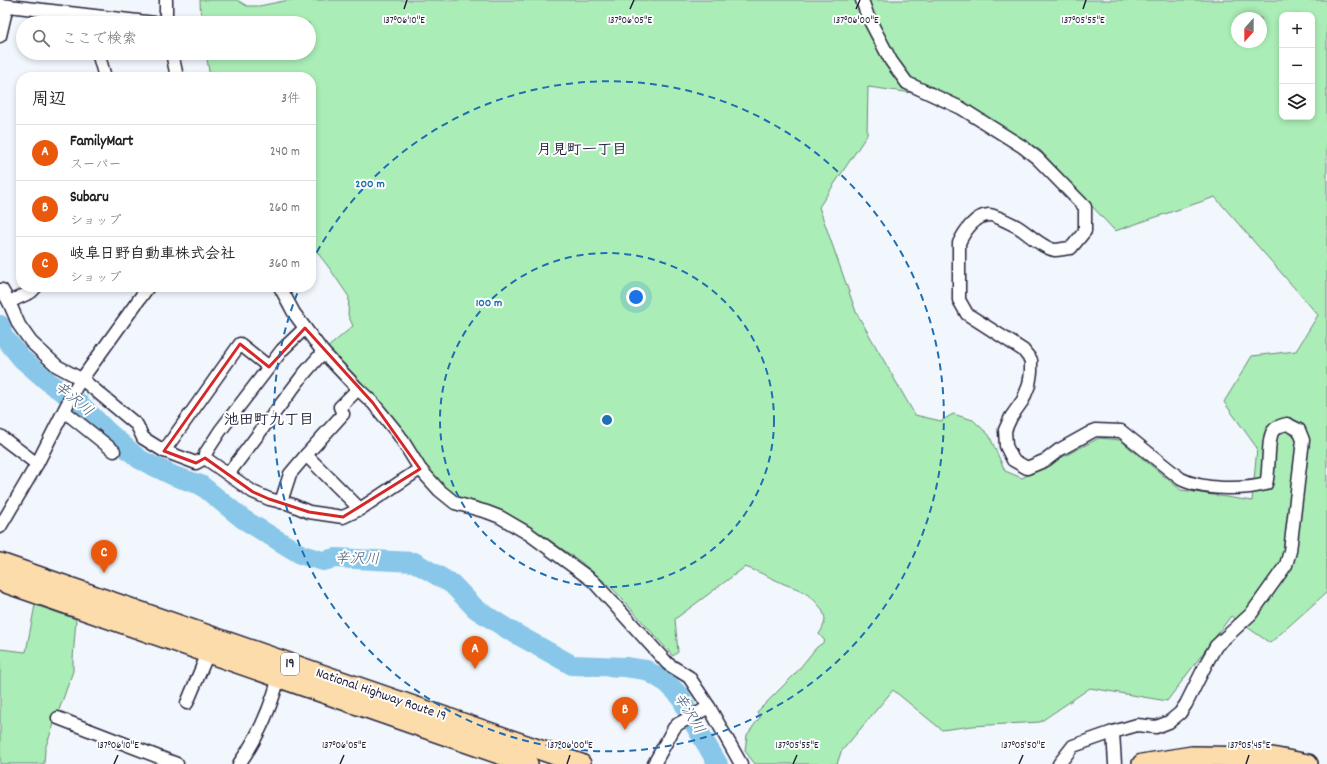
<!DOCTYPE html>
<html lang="ja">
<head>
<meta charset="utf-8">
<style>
  body { margin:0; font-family:Dekko,"Klee One",sans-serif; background:#f2f2f2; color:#222 }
  .controls { position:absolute; right:12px; top:12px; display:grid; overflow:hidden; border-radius:8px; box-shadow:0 2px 6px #0003 }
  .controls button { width:36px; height:36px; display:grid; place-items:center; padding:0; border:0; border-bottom:1px solid #e0e0e0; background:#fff; color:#222; font:20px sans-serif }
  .compass { position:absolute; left:1231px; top:12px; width:36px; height:36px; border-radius:50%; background:#fff; box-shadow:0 2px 6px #0003; rotate:201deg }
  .you { position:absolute; left:636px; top:297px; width:14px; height:14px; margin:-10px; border:3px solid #fff; border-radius:50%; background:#1a73e8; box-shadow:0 0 0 6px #1a73e833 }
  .badge { display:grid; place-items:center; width:26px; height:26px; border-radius:50%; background:#ea580c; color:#fff; font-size:13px; font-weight:700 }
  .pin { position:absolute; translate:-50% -33px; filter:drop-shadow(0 1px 2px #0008) }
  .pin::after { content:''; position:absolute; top:21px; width:14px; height:12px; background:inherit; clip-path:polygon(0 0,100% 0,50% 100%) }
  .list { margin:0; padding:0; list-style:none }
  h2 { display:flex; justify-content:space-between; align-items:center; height:52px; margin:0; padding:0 16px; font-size:17px }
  h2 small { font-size:13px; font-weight:400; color:#767676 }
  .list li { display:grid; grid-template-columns:26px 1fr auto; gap:12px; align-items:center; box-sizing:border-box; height:56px; padding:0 16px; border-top:1px solid #e0e0e0 }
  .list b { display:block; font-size:15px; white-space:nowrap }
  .list p { margin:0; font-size:13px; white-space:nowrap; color:#767676 }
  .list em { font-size:13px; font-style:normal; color:#767676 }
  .icon { flex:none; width:22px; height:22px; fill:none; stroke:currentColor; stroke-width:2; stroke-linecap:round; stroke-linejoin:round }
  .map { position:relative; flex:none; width:1327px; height:764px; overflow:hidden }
  .search { position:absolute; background:#fff; box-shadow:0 2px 6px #0003; left:16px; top:16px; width:300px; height:44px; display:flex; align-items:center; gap:10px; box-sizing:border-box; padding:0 14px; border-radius:22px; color:#767676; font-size:15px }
  .panel { position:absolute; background:#fff; box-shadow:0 2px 6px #0003; left:16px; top:72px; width:300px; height:220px; border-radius:16px }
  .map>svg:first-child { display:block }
  .green { fill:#abedb6; stroke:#668878; fill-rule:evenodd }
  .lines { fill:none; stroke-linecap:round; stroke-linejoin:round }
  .river { stroke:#88c7e9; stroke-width:20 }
  .minor-casing { stroke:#22223b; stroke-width:15 }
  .trunk-casing { stroke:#22223b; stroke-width:22 }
  .minor { stroke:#fff; stroke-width:12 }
  .trunk { stroke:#fddcac; stroke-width:19 }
  .marked { fill:none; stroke:#d62828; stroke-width:3; stroke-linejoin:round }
  .ticks { fill:none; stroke:#22223b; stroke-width:1.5 }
  .ring { fill:none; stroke:#1f6fb2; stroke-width:2; stroke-dasharray:7 5 }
  .labels { text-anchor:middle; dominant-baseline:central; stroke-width:4; stroke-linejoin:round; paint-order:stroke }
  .shield { fill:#fff; stroke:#646476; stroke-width:1 }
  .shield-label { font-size:13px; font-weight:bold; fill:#22223b }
  .street-label { font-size:14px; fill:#22223b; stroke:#fff }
  .neighbourhood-label { font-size:15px; font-weight:bold; fill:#22223b; stroke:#fff }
  .water-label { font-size:15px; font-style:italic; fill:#465c78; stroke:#fff }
  .ticks-label { font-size:10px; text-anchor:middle; fill:#22223b; stroke:#fff; stroke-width:4; stroke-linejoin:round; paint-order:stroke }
  .centre { fill:#1f6fb2; stroke:#fff; stroke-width:2 }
  .ring-label { font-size:12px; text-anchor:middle; font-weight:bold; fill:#1f6fb2; stroke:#fff; stroke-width:4; stroke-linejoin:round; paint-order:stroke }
</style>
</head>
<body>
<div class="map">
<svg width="1327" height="764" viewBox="0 0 1327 764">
  <rect width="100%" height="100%" fill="#f2f6fd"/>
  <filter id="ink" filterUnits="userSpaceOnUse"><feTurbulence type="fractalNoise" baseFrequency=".025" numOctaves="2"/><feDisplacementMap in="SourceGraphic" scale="8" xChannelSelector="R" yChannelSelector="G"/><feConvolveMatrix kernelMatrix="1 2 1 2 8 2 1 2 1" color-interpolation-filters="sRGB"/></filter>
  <g filter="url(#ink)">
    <g class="green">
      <path d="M 200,0 L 237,0 L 247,6 L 259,6 L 289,0 L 1327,0 L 1327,592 L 1270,643 L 1231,616 L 1167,701 L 1090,688 L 1040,722 L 972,726 L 942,730 L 893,690 L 841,752 L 837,764 L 755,764 L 745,751 L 747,735 L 760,717 L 757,712 L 795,674 L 816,648 L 825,641 L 819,634 C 822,630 824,625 825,620 C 825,608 810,595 800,590 C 794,587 788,586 782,583 C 769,577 760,572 745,567 L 675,619 L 678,652 L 673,656 L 614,590 L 581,562 L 528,525 L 500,510 L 457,499 L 424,467 L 326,349 L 353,326 L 348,315 L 349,297 L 330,269 L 311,244 L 311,77 L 210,77 L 206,53 L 309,53 L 309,23 L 201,23 ZM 1282,15 L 1312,15 L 1312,117 L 1282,117 ZM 1237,18 L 1261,18 L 1261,42 L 1237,42 ZM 868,87 L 950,98 L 1040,150 L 1115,231 L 1215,197 L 1318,315 L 1296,351 L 1252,356 L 1224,402 L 1257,448 L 1252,501 L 1181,490 L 1120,440 L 1099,438 L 1022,478 L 1005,471 L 989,435 L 973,420 L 953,414 L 941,421 L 915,415 L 856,312 L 819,207 L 867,135 Z"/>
      <polygon points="35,605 76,619 73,659 73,671 45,749 44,764 0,764 0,649 26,652"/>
    </g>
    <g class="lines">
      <polyline class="river" points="0,325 3,336 22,359 52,385 79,403 107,431 139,459 174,476 201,485 243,519 302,555 323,561 335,558 414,562 452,584 476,609 509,630 572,665 625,667 646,670 667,683 681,697 690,717 718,764"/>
      <defs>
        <g id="minor">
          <path d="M 862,0 L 868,17 L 891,61 L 907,83 L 961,108 L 1023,147 L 1037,158 L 1085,207 L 1085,231 L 1071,248 C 1066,248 1060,250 1055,250 C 1042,248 1027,232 1016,226 C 1012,224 994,215 990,215 C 976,214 964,232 959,243 L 959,300 L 967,314 L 1023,350 L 1031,360 L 1031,372 L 1029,385 L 1023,400 L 1011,417 L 1005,430 L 1006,446 L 1013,460 L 1027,468 L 1046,460 L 1059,450 L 1095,430 L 1121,431 L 1181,479 C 1202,490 1243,490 1266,484 C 1270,472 1267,439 1273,431 C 1276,427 1282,425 1287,424 L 1299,430 L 1303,440 L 1290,551 L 1286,565 L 1251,614 L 1216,646 L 1208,660 L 1186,704 L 1180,713 L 1169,722 L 1156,727 L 1137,725 L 1113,732 L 1115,764"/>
          <polyline points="0,5 155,23"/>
          <polyline points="166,23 166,0"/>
          <polyline points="0,36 7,6"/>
          <polyline points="98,53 105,77"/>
          <polyline points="172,53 177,77"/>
          <polyline points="36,287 31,292 9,302 19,325 31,342 57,366 83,380 137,425 143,438 164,451 196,463 205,458 253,492 269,499 290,504 309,512 343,517 360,509 306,455"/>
          <polyline points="280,287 294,313 305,328 323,352 358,389 373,403 399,435 420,469 439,490 455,503 487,512 500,517 529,534 593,581 668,664 689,677 709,707 741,764"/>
          <polyline points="0,290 2,290 9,302"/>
          <polyline points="64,411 114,451"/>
          <polyline points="0,436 37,464"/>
          <polyline points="164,451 240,344 269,367"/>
          <polyline points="205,458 205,454 220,431 282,350 305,328"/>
          <polyline points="229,473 303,375 323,352"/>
          <polyline points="281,502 290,474 306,455 343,414 340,407 358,389"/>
          <polyline points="360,509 420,469"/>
          <polyline points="0,527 37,464 76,387 148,287"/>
          <polyline points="187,703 208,653"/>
          <polyline points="58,718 177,764"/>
          <path d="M 239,764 C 257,739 271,707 279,677"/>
          <polyline points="654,764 674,728 678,724 709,707"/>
          <polyline points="1059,764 1073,746 1113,732"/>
        </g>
        <g id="trunk">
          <polyline points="0,563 581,764"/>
          <polyline points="0,581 528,764"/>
          <polyline points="1142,764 1192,756 1272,757 1308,764"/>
        </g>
      </defs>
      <use href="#minor" class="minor-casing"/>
      <use href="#trunk" class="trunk-casing"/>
      <use href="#minor" class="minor"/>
      <use href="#trunk" class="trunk"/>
    </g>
  </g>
  <path class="marked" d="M 305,328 L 373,403 L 420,469 L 343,517 L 309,512 L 269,499 L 253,492 L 205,458 L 196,463 L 164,451 L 240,344 L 269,367 Z"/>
  <path class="ticks" d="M 404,9 L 407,0M 630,9 L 634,0M 856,9 L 860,0M 1083,9 L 1086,0M 114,764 L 118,755M 340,764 L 344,755M 567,764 L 570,755M 793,764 L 797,755M 1019,764 L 1023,755M 1246,764 L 1249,755"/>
  <g class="ring">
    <circle cx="607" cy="420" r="167"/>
    <path d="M311 263A335 335 0 1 1 299 289"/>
  </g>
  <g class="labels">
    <rect class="shield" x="281" y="653" width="18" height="22" rx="3"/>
    <g class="shield-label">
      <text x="290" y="664">19</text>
    </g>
    <g class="street-label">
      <text transform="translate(381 695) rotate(19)">National Highway Route 19</text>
    </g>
    <g class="neighbourhood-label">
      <text x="582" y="151">月見町一丁目</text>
      <text x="269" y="421">池田町九丁目</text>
    </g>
    <g class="water-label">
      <text transform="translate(73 400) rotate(40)">辛沢川</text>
      <text transform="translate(357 560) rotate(1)">辛沢川</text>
      <text transform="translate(688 714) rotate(59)">辛沢川</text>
    </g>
  </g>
  <g class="ticks-label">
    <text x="404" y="23">137°06'10"E</text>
    <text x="630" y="23">137°06'05"E</text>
    <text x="856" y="23">137°06'00"E</text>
    <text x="1083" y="23">137°05'55"E</text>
    <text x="118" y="748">137°06'10"E</text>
    <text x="344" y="748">137°06'05"E</text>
    <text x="570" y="748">137°06'00"E</text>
    <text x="797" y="748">137°05'55"E</text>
    <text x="1023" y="748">137°05'50"E</text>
    <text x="1249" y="748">137°05'45"E</text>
  </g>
  <circle cx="607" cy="420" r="6" class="centre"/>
  <g class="ring-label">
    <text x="370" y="187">200 m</text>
    <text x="489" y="306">100 m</text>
  </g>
</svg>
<div class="controls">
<button>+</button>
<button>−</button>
<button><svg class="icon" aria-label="layers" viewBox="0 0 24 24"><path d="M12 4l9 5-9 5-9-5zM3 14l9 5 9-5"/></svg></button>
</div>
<svg class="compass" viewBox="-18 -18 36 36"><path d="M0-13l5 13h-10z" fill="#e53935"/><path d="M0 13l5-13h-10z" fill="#767676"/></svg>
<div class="you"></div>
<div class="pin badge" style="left:475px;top:669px">A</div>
<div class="pin badge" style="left:625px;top:730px">B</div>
<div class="pin badge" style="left:104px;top:573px">C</div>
<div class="search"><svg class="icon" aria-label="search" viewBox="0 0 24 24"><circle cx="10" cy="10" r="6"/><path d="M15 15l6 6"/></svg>ここで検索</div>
<section class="panel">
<h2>周辺<small>3件</small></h2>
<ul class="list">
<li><span class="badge">A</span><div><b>FamilyMart</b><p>スーパー</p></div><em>240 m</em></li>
<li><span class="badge">B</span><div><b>Subaru</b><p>ショップ</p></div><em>260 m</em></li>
<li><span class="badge">C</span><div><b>岐阜日野自動車株式会社</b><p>ショップ</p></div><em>360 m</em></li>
</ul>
</section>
</div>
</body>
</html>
